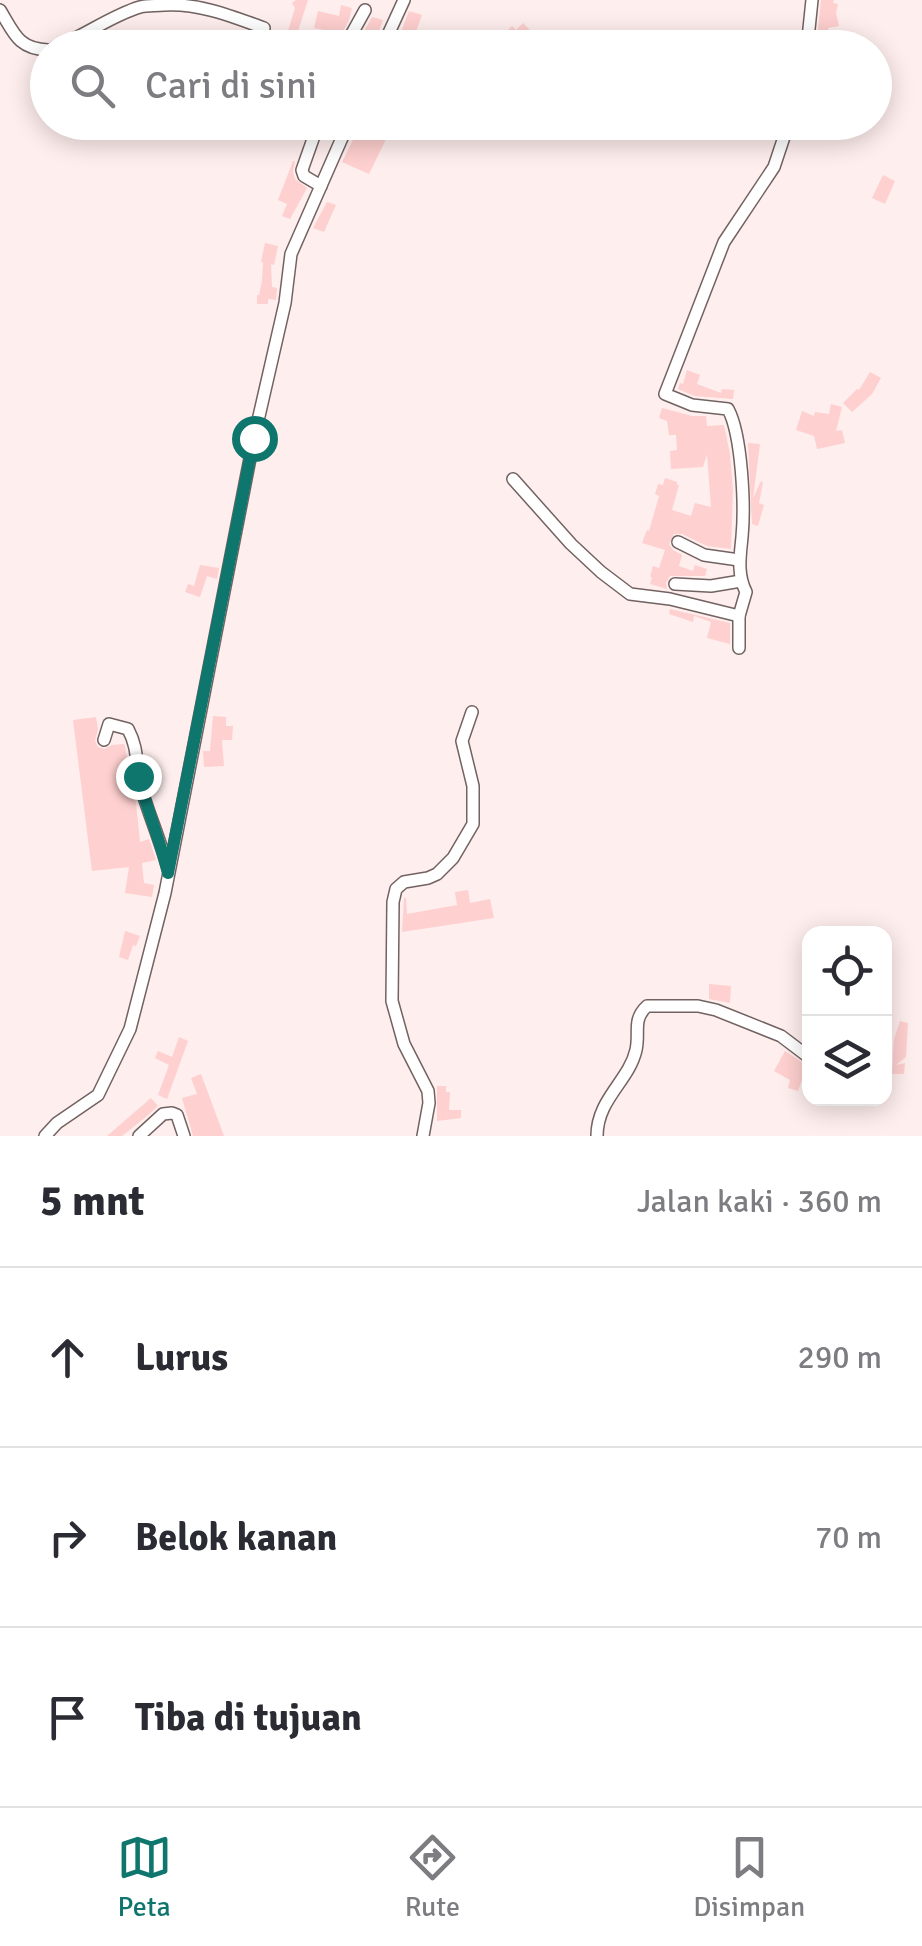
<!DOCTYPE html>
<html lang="id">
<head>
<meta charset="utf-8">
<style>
  body { margin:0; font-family:Signika,sans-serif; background:#f7f7f7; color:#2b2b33 }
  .controls { position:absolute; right:30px; bottom:30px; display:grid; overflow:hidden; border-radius:20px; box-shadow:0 5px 25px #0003 }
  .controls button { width:90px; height:90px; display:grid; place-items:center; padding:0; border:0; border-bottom:2px solid #e1e1e2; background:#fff; color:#2b2b33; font:50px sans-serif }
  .stop { position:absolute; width:30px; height:30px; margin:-22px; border:8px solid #0f766e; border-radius:50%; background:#fff }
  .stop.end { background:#0f766e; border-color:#fff; box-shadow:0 2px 10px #0008 }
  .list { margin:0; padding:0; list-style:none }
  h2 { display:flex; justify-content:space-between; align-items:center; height:130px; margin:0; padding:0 40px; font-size:42px }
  h2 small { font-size:32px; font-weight:400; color:#7c7c81 }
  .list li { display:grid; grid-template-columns:65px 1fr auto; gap:30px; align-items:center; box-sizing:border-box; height:180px; padding:0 40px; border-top:2px solid #e1e1e2 }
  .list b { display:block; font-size:38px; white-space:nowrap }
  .list em { font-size:32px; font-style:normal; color:#7c7c81 }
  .icon { flex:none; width:55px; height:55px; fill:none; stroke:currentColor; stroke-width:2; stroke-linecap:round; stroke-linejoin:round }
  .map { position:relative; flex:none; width:922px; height:1136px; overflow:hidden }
  .search { position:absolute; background:#fff; box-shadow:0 5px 25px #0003; left:30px; right:30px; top:30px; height:110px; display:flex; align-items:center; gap:25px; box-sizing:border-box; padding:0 35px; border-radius:55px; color:#7c7c81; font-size:38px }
  .sheet { height:670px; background:#fff }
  nav { display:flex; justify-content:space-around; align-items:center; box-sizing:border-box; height:140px; border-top:2px solid #e1e1e2; background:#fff; font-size:28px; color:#7c7c81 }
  nav a { display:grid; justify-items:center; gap:5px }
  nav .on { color:#0f766e }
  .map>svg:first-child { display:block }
  .building { fill:#fed0cf }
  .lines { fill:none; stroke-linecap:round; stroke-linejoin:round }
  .minor-casing { stroke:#726261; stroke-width:14 }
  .minor { stroke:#fff; stroke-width:11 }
  .route { stroke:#0f766e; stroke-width:12 }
</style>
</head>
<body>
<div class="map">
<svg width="922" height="1136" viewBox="0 0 922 1136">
  <rect width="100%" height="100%" fill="#feeeed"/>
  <g class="building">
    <polygon points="296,0 308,0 297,34 288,31 295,8 292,3"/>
    <polygon points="821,0 834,0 833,3 838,4 836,13 839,26 828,28 832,44 819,47 817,38"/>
    <polygon points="341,5 352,8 349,20 336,44 332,43 335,32 314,28 318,11 339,16"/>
    <polygon points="409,11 422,15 410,48 395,48"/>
    <polygon points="372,17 383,20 373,48 355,48"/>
    <polygon points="523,23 530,30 514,48 504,34 512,26 516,30"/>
    <polygon points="378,124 390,131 369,174 342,162 358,130 371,137"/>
    <polygon points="293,161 295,162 293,172 295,179 307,188 290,219 282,216 287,204 278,200"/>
    <polygon points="883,175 895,181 885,204 872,198"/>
    <polygon points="327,202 336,205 324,232 313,228"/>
    <polygon points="265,243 278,246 274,265 271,264 272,287 277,288 276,300 268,299 268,304 257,304 257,295 259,295 262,281 263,262 261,262"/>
    <polygon points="687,370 700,375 697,384 721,393 722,389 734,390 733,399 694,396 678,389 680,383 683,384"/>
    <polygon points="870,372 881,378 872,394 852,412 843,403 857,389 859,390"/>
    <polygon points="831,404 842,407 836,431 842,430 845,443 817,449 814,436 796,430 802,411 814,416 815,412 829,414"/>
    <polygon points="662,408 692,416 706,416 707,426 724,425 730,454 733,490 731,549 707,546 682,534 674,534 669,544 673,550 682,555 679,566 693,571 695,565 707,569 705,576 670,576 666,583 667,589 650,584 652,577 650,577 653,566 659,568 665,550 642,543 647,530 649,531 659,496 655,494 658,484 663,485 665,478 677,482 677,485 679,485 672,510 691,516 695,503 711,507 707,454 703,467 671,469 670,451 677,450 676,435 669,435 667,421 659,418"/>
    <polygon points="748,443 760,444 753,498 761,481 763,482 759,503 764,505 758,526 752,524"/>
    <polygon points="200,565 219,568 217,579 207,576 200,597 185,592 188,584 194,586"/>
    <polygon points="670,609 730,623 730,644 707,638 711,622 694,616 693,622 669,614"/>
    <polygon points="213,716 226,717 226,726 233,726 232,740 222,740 224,766 204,767 203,751 210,751"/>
    <polygon points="96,717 98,729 95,741 98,747 105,749 112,745 124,744 125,746 131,786 136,803 140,842 149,839 156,860 142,863 144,883 154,885 152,897 125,893 129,867 92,871 73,720"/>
    <polygon points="468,890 470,903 490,899 494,918 402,932 404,898 406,898 407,914 457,905 455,892"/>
    <polygon points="125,931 140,936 136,946 133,945 128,960 119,957"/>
    <polygon points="709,984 731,986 730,1003 709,999"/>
    <polygon points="900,1021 908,1023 906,1057 896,1065 905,1063 904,1074 892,1074 894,1039"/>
    <polygon points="179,1037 188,1041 167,1099 158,1095 169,1065 155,1058 158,1051 172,1057"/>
    <polygon points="785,1051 810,1067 810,1083 802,1080 798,1091 788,1088 790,1080 774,1071"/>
    <polygon points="201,1074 217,1117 224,1136 193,1136 182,1098 197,1094 191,1078"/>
    <polygon points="437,1086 446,1086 446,1092 450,1092 449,1110 461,1110 461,1118 437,1121"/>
    <polygon points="151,1098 158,1106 147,1116 122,1136 107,1136"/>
  </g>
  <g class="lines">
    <defs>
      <g id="minor">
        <path d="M 0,10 C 14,33 18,49 48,50"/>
        <path d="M 54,48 C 83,37 112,15 140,7 C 148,5 156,6 164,5 C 199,3 231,16 264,28"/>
        <polyline points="344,48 365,10"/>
        <polyline points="382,48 404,0"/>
        <polyline points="484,48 498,41"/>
        <polyline points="807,48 812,0"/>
        <polyline points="319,122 302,170 304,176 321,186"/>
        <polyline points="513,479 571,544 601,572 630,594 670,599 739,616"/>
        <polyline points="678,542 704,555 739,560"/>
        <polyline points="675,584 711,586 741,581"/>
        <path d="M 739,648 L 739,616 L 746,592 C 737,574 740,557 742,537 C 745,506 742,435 728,409 L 692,405 L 665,394 L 724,242 L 774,167 L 789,122"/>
        <path d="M 104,740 L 109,724 L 128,729 C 139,750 135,762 140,784 C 148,813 160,839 168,869"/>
        <polyline points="45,1136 57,1123 98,1095 130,1029 165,893 254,438 285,303 291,254 349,122"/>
        <polyline points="139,1136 163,1114 172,1113 177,1115 184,1136"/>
        <polyline points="423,1136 429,1103 428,1091 404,1044 392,1001 393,902 396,889 404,882 428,878 437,874 453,858 473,824 473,786 462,741 472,712"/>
        <path d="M 597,1136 C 597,1099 629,1081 636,1050 C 640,1032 632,1020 647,1006 L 698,1006 L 716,1010 L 781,1036 L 810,1058"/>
      </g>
    </defs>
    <use href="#minor" class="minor-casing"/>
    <use href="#minor" class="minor"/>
  </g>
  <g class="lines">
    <path class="route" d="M 138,776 C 147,809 160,840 168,873 L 254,438"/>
  </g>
</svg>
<div class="controls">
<button><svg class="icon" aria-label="locate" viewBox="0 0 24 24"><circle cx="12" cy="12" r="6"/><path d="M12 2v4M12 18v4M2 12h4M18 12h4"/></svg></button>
<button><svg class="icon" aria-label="layers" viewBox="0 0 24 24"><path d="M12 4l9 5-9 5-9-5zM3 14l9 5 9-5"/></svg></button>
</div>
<div class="stop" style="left:254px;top:438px"></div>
<div class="stop end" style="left:138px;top:776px"></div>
<div class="search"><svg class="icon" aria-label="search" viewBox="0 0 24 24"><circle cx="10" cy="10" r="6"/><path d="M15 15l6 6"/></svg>Cari di sini</div>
</div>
<section class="sheet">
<h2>5 mnt<small>Jalan kaki · 360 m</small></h2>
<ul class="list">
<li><svg class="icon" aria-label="ahead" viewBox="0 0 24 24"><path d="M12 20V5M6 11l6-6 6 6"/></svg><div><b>Lurus</b></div><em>290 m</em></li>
<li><svg class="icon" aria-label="right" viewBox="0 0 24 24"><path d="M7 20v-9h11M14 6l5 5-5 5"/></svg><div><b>Belok kanan</b></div><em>70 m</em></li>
<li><svg class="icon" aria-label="arrive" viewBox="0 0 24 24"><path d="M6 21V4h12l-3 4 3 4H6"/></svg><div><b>Tiba di tujuan</b></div></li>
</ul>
</section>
<nav>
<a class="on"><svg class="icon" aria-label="map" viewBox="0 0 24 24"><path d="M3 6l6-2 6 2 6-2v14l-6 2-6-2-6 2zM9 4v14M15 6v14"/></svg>Peta</a>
<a><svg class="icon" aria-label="directions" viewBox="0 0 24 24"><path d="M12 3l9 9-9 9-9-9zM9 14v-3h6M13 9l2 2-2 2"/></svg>Rute</a>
<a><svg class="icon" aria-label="saved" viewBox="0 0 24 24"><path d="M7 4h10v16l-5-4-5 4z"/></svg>Disimpan</a>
</nav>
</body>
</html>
